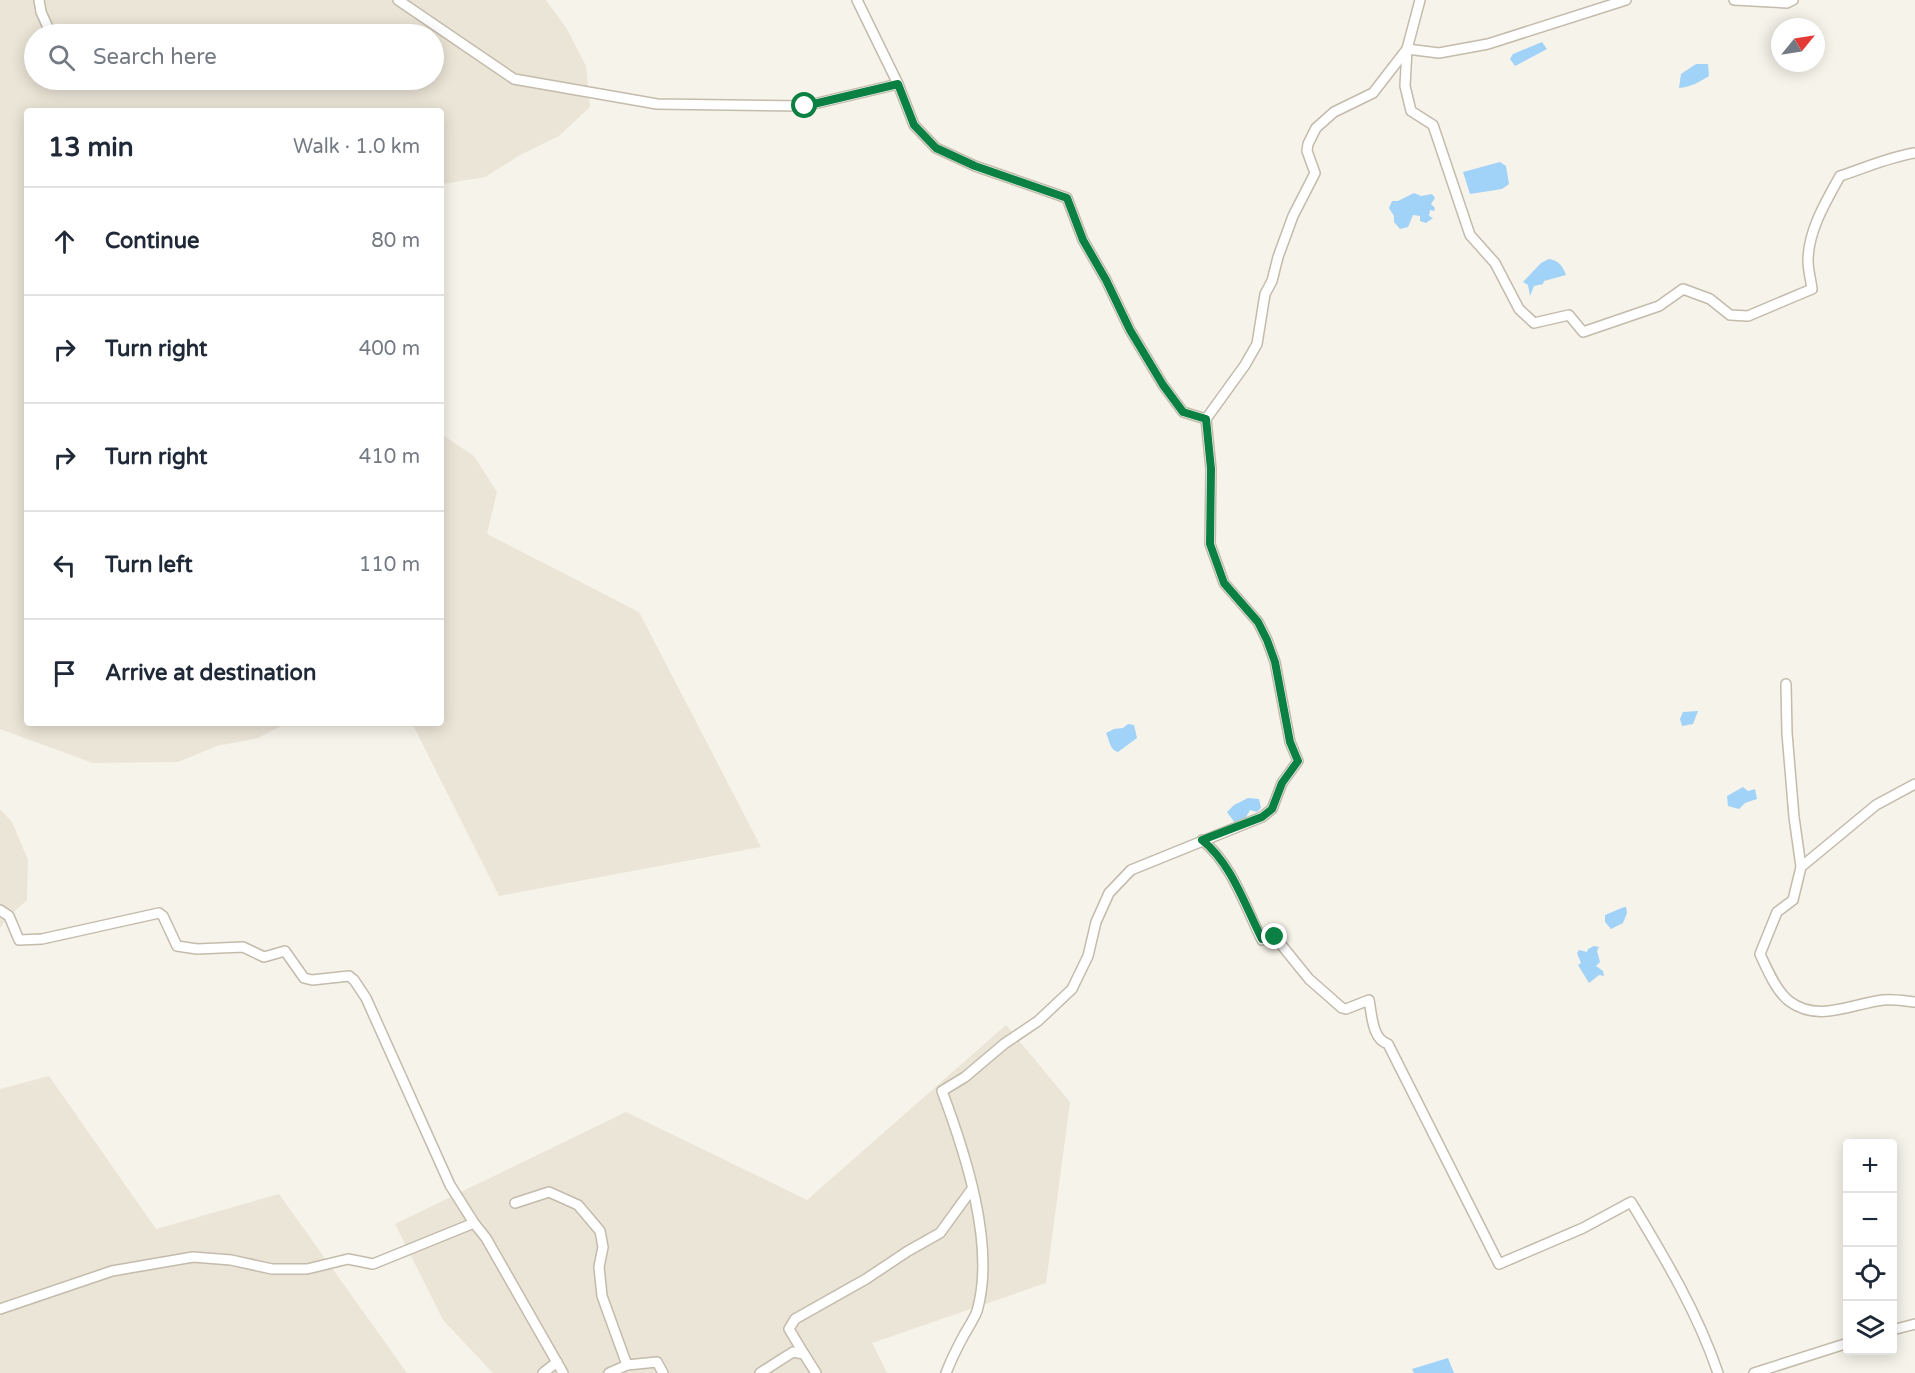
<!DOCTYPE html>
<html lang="en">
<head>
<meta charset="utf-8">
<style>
  body { margin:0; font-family:"Varela Round",sans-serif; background:#f6f6f7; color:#1f2937 }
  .controls { position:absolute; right:18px; bottom:18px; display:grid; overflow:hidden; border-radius:6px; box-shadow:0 3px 15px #0003 }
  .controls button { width:54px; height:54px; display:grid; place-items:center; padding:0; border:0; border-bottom:2px solid #e0e1e3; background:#fff; color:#1f2937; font:30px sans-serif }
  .compass { position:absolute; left:1771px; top:18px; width:54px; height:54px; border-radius:50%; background:#fff; box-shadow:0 3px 15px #0003; rotate:60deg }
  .stop { position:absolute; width:18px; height:18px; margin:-14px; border:4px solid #0b8043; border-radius:50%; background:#fff }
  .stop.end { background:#0b8043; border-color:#fff; box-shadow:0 2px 6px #0008 }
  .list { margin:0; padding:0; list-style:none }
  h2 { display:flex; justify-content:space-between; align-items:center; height:78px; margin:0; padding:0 24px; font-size:26px }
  h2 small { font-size:20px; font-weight:400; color:#747a83 }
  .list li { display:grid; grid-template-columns:39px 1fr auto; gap:18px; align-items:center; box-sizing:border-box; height:108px; padding:0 24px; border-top:2px solid #e0e1e3 }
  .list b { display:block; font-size:22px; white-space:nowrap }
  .list em { font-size:20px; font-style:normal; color:#747a83 }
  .icon { flex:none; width:33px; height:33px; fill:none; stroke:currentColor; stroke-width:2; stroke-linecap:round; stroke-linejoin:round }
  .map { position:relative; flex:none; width:1915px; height:1373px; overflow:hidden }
  .search { position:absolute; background:#fff; box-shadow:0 3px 15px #0003; left:24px; top:24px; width:420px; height:66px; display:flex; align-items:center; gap:15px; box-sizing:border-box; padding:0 21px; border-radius:33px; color:#747a83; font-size:22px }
  .panel { position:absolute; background:#fff; box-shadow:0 3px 15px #0003; left:24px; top:108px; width:420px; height:618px; border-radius:6px }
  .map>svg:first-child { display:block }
  .residential { fill:#ebe5d7; fill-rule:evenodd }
  .water { fill:#a1d2f8 }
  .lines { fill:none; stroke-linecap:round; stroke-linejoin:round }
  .minor-casing { stroke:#c3bbab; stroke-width:12 }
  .minor { stroke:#fff; stroke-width:9 }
  .route { stroke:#0b8043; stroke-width:8 }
</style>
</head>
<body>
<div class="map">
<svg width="1915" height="1373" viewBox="0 0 1915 1373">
  <rect width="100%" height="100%" fill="#f6f3ea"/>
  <g class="residential">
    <path d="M 0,0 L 546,0 L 567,29 L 586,66 L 590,107 L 559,136 L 522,154 L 485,177 L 443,184 L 441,184 L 441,111 L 27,111 L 27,723 L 287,723 L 258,738 L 217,746 L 178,762 L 93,763 L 0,729 ZM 34,34 L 434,34 L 434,80 L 34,80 Z"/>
    <polygon points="441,434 474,456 497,492 487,534 639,612 761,847 499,896 412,723 441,723"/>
    <polygon points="0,809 12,822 28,860 27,900 9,916 0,928"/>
    <polygon points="1006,1025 1070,1102 1046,1283 872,1343 887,1373 493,1373 443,1320 395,1224 626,1112 807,1200"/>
    <polygon points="49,1076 156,1229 279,1194 407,1373 0,1373 0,1089"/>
  </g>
  <g class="water">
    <polygon points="1542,42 1547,49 1515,66 1510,59 1513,54"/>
    <path d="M 1696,64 L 1708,64 L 1709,76 C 1699,82 1691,87 1679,88 L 1681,74 Z"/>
    <polygon points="1500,162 1506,166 1509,184 1502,189 1470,194 1463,172"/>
    <polygon points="1414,193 1421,196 1432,194 1435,198 1431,204 1435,208 1434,211 1430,210 1429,216 1433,218 1426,223 1420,221 1420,216 1413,215 1408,227 1400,229 1394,222 1394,216 1389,208 1392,201 1398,201"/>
    <path d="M 1549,259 C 1559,261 1562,265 1566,275 L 1544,281 L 1543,284 L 1534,286 L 1530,296 L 1528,285 L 1523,282 L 1541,263 Z"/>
    <polygon points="1698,711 1693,724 1682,726 1680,719 1683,712"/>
    <path d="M 1128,724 L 1134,725 L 1137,738 L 1118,752 C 1109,749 1110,741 1106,733 L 1114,729 L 1123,728 Z"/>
    <polygon points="1743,787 1748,791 1755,789 1757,799 1745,803 1739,809 1728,806 1727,796"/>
    <polygon points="1248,798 1259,799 1261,808 1257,812 1250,810 1245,819 1235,823 1227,812 1234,805"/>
    <polygon points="1624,907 1626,907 1627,913 1623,923 1611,929 1605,922 1605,915"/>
    <polygon points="1594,946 1599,947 1597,951 1600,962 1596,966 1603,971 1604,976 1599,975 1589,983 1578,965 1581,963 1577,953 1579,950 1587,952 1588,949"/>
    <polygon points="1448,1358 1454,1373 1414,1373 1412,1369"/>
  </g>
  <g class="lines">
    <defs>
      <g id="minor">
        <polyline points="39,0 41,12 51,34"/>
        <polyline points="398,0 514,79 657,104 805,106 898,84"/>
        <polyline points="857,0 898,84 914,125 936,148 975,166 1067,198 1083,240 1106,280 1130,330 1163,385 1183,412 1206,419"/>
        <path d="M 1420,0 L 1407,49 L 1405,86 L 1411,111 L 1433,125 L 1470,235 L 1495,263 L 1519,309 L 1534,323 L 1569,315 L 1583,332 L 1659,306 L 1683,289 L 1710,299 L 1730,315 L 1748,316 L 1812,289 C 1811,280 1808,270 1808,261 C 1808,231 1826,201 1840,176 C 1865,168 1889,157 1915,153"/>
        <polyline points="1734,0 1787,3 1793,0"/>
        <path d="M 1786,684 L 1787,733 L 1794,817 L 1801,867 L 1793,900 L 1777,912 L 1760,954 C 1766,967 1776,991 1789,1001 C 1818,1023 1851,1004 1883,1000 C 1893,999 1905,1001 1915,1002"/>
        <path d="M 1202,840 C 1232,864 1245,906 1262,940 L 1275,937 L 1309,979 L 1342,1008 L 1346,1009 L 1369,1000 C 1372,1015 1372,1039 1388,1044 L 1499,1264 L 1583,1228 L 1631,1202 C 1664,1257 1697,1311 1718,1373"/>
        <polyline points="1801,867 1876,805 1915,784"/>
        <polyline points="0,910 9,916 19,940 42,939 159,913 163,916 177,946 197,949 243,947 264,957 285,951 304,978 312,980 349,976 354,980 366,998 450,1185 474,1223 486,1238 563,1373"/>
        <polyline points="515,1203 549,1192 578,1205 600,1231 603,1247 599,1267 602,1296 627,1365"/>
        <polyline points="0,1309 112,1271 193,1257 231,1260 272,1269 307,1269 348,1259 373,1264 474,1223"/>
        <polyline points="1892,1330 1915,1324"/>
        <polyline points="804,1354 789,1329 795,1319 866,1279 908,1251 940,1233 972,1189"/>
        <polyline points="543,1373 557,1362"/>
        <polyline points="609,1373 627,1365 657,1362 663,1373"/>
        <polyline points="760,1373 793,1352 804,1354 816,1373"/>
        <path d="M 946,1373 C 951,1360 957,1348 964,1335 C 968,1328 974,1319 977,1311 C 996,1246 965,1152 942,1091 L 965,1077 L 1004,1044 L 1038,1021 L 1072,989 L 1088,956 L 1096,922 L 1109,893 L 1131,870 L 1262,817 L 1272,809 L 1282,783 L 1298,761 L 1290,742 L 1275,662 L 1267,640 L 1258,622 L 1224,583 L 1210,544 L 1211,469 L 1206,419 L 1245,365 L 1257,344 L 1265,294 L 1272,281 L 1278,257 L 1293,216 L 1315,173 L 1307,151 L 1308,144 L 1316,128 L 1334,112 L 1373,93 L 1407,49 L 1439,53 L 1488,44 L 1626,0"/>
        <polyline points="1754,1373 1848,1343"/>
      </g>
    </defs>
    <use href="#minor" class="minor-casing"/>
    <use href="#minor" class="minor"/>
  </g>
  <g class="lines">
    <path class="route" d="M 805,106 L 898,84 L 914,125 L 936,148 L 975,166 L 1067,198 L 1083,240 L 1106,280 L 1130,330 L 1163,385 L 1183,412 L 1206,419 L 1211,469 L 1210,544 L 1224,583 L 1258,622 L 1267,640 L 1275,662 L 1290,742 L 1298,761 L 1282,783 L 1272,809 L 1262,817 L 1202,840 C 1232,864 1245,906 1262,939 L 1275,937"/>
  </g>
</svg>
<div class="controls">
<button>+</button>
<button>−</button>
<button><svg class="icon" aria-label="locate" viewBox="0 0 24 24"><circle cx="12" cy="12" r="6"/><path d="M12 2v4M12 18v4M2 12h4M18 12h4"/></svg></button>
<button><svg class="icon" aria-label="layers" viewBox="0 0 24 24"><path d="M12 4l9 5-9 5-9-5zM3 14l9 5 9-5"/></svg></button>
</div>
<svg class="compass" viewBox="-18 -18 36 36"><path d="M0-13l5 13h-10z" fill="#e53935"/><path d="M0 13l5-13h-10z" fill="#747a83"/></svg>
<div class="stop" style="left:805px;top:106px"></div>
<div class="stop end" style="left:1275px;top:937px"></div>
<div class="search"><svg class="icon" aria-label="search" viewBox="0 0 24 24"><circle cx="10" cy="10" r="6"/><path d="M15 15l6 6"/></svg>Search here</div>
<section class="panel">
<h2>13 min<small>Walk · 1.0 km</small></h2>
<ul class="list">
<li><svg class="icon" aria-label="ahead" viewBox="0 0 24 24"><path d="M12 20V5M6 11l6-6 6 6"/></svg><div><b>Continue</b></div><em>80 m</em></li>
<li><svg class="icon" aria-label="right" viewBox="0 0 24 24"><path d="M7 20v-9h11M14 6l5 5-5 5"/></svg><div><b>Turn right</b></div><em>400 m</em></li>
<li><svg class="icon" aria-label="right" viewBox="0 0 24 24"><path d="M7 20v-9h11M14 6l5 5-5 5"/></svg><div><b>Turn right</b></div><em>410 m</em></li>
<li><svg class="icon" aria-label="left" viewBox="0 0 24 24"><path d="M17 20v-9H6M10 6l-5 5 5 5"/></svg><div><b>Turn left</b></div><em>110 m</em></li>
<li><svg class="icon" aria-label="arrive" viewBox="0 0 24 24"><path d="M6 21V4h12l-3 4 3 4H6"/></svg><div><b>Arrive at destination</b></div></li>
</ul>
</section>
</div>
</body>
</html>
